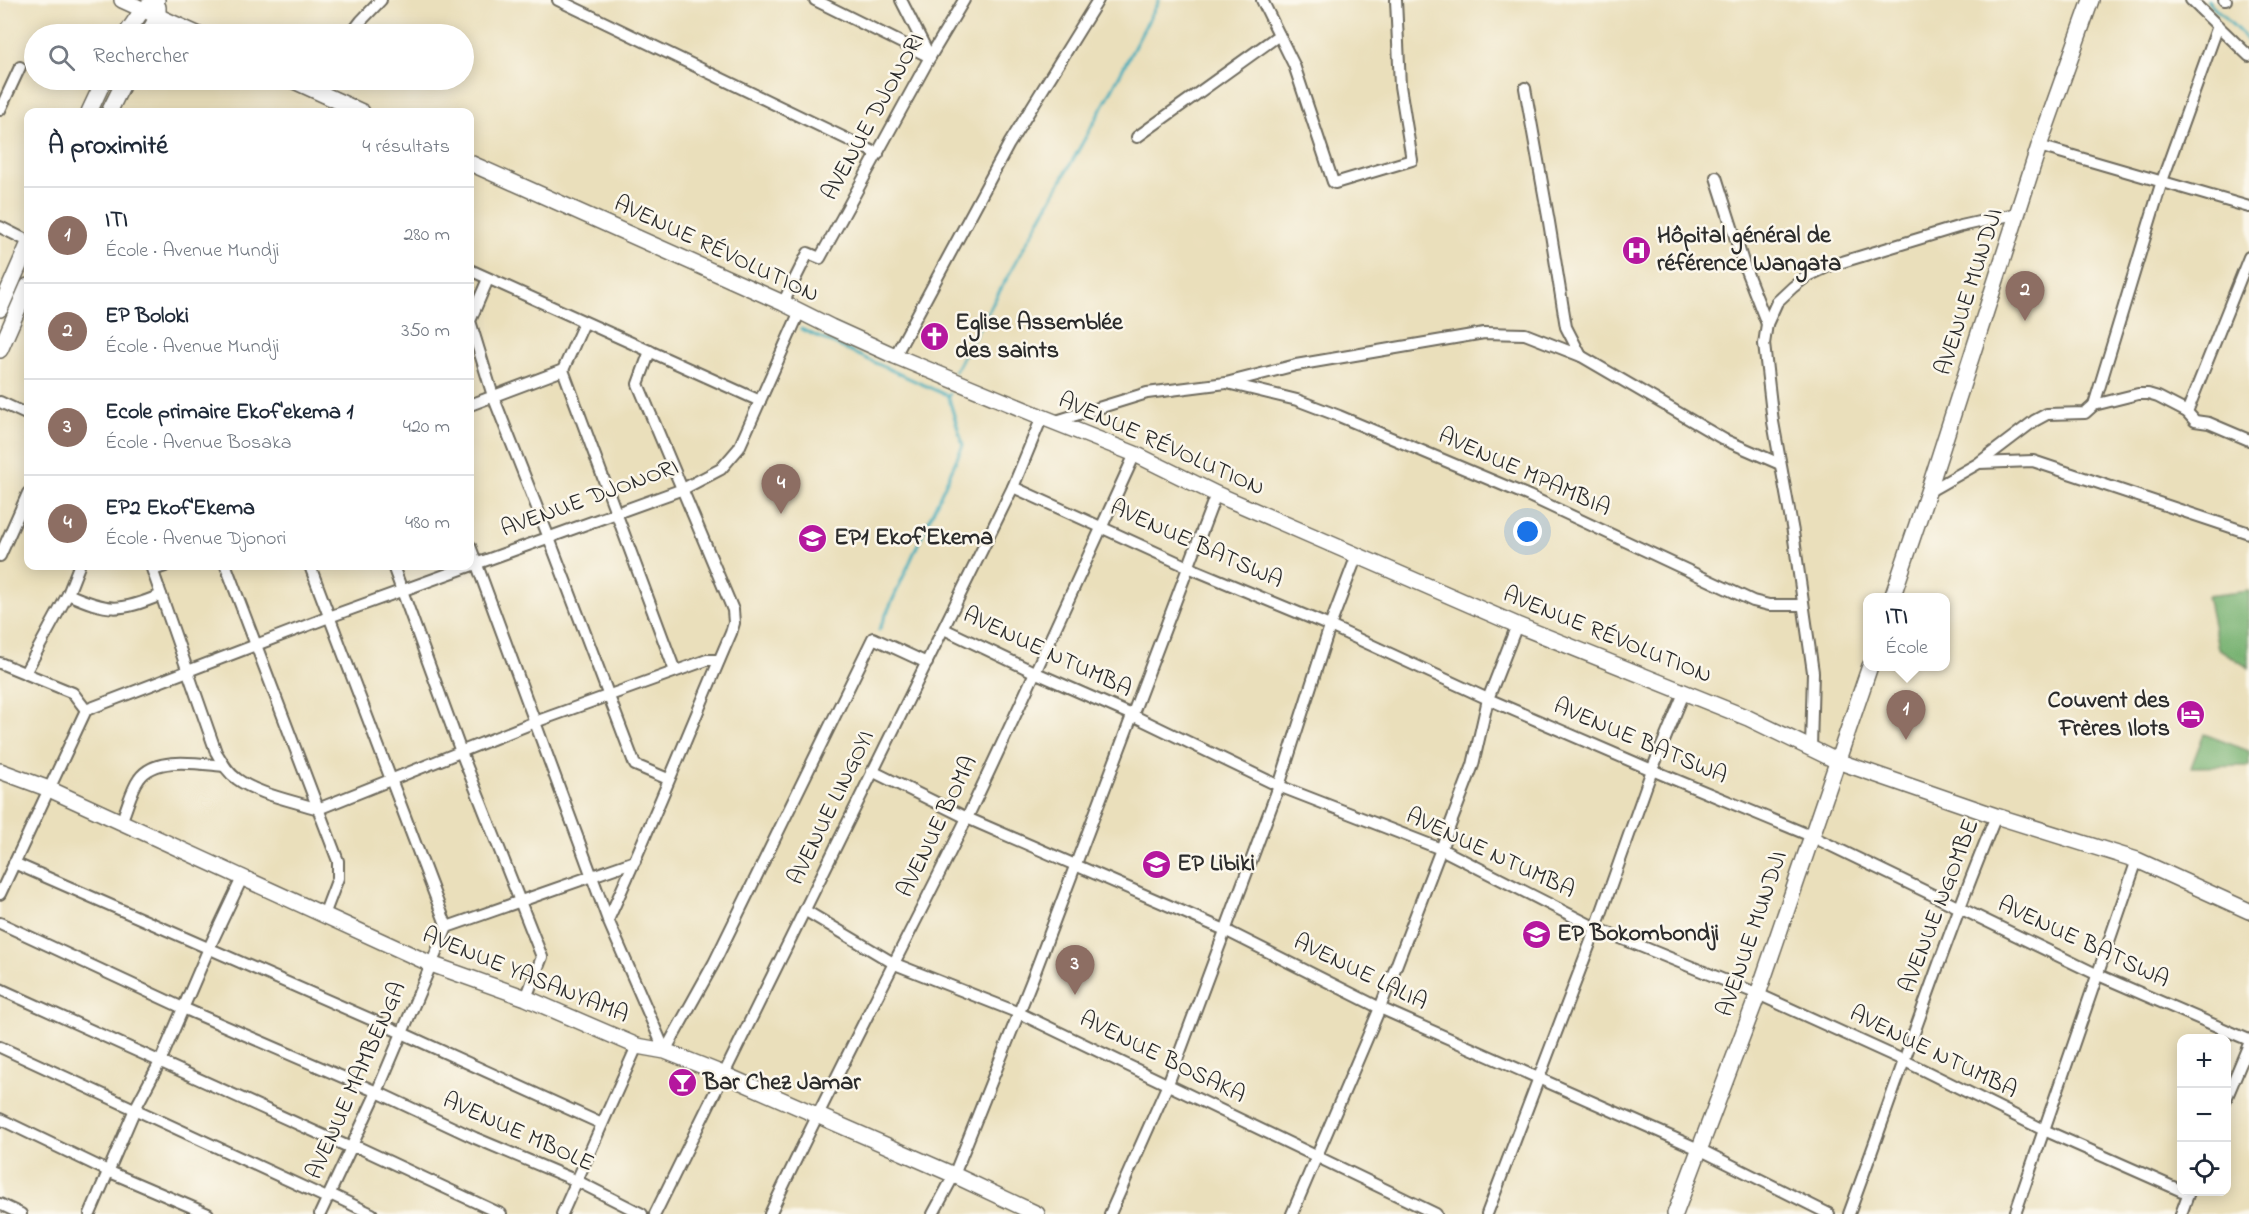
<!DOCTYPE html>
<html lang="fr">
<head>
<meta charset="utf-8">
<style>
  body { margin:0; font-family:"Indie Flower",sans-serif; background:#f6f6f7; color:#1f2937 }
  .controls { position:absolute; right:18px; bottom:18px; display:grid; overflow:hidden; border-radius:12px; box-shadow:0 3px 15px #0003 }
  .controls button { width:54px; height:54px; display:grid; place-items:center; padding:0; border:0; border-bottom:2px solid #e0e1e3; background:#fff; color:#1f2937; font:30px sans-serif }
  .you { position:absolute; left:1528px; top:532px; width:21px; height:21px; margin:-15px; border:4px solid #fff; border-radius:50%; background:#1a73e8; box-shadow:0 0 0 9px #1a73e833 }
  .badge { display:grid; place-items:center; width:39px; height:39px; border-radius:50%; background:#b5179e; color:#fff; font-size:20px; font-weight:700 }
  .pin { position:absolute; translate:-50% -50px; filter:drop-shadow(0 2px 3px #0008) }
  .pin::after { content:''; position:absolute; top:32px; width:21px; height:18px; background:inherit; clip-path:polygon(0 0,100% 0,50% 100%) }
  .popup { position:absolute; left:1863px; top:593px; width:87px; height:78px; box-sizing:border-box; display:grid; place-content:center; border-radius:12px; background:#fff; filter:drop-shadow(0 2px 4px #0005); font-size:20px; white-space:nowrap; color:#747a83 }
  .popup b { font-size:22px; color:#1f2937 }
  .popup::after { content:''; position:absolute; left:50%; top:100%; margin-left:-12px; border:12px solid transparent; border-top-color:#fff }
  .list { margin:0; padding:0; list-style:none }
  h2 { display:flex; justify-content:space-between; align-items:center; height:78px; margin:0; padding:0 24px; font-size:26px }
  h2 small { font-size:20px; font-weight:400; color:#747a83 }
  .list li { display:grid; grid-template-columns:39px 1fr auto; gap:18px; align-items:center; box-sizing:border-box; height:96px; padding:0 24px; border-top:2px solid #e0e1e3 }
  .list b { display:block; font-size:22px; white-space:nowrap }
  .list p { margin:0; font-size:20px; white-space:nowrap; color:#747a83 }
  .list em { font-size:20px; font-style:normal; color:#747a83 }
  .icon { flex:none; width:33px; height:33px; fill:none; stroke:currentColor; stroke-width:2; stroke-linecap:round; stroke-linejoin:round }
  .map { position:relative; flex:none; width:2249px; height:1214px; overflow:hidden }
  .search { position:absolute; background:#fff; box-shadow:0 3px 15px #0003; left:24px; top:24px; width:450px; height:66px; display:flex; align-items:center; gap:15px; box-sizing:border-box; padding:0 21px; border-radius:33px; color:#747a83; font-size:22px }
  .panel { position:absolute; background:#fff; box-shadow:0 3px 15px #0003; left:24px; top:108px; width:450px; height:462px; border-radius:12px }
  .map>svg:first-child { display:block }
  .forest { fill:#78b272; stroke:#526e4e; stroke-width:1.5 }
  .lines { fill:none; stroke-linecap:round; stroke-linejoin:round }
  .stream { stroke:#3dabba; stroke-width:3 }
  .street-casing { stroke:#6e6a5d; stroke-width:14 }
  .secondary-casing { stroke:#6e6a5d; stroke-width:18 }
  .street { stroke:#fff; stroke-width:10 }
  .secondary { stroke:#fff; stroke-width:15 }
  .labels { text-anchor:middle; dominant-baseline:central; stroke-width:5; stroke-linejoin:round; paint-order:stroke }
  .street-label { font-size:24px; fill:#2b2b2b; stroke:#fbf7ec }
  .poi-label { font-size:24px; font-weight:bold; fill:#2b2b2b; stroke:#fbf7ec; text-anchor:start }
</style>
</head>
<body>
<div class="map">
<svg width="2249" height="1214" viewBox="0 0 2249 1214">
  <rect width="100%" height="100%" fill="#fbf7ec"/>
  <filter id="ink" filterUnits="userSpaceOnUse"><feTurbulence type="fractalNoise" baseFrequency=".0167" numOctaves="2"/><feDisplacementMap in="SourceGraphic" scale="12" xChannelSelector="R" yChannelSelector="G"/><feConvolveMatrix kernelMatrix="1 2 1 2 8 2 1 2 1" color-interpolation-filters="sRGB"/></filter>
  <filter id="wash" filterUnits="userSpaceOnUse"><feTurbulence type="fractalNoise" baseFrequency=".008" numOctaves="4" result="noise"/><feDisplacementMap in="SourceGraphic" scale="24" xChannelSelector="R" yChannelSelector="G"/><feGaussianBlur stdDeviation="1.35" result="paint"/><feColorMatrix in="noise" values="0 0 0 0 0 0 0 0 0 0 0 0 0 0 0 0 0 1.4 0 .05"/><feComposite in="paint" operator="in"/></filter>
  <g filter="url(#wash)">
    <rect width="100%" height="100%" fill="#eadfbb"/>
    <g class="forest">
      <polygon points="2249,591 2249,668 2218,648 2207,596"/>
      <polygon points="2204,734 2249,751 2249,766 2191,767"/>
    </g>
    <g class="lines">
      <g class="stream">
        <polyline points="2207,0 2249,41"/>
        <polyline points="801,329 948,396 950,394"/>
        <polyline points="955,371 1108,97 1159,0"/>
        <polyline points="879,630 963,445 948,396"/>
      </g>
    </g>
  </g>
  <g filter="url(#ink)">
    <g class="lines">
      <defs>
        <g id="street">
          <polyline points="558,0 878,154"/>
          <polyline points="815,0 930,57"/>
          <polyline points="901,0 930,57"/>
          <polyline points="1262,0 1294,65 1333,182 1335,183 1412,160 1400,86 1396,0"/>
          <polyline points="2191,0 2249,56"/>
          <polyline points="2224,0 2226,0"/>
          <polyline points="351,34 361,21 381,0"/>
          <polyline points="1525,88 1549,222 1566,327 1581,356"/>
          <polyline points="0,110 20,67"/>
          <polyline points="1137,137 1279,35"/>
          <polyline points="2039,146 2249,207"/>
          <polyline points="1716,177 1745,268 1767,324"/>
          <polyline points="0,227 28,241"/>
          <polyline points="470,270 760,401"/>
          <polyline points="488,279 470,321 493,396 549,538 635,765 668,779"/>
          <polyline points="783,303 808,253 820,258 930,57 964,0"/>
          <polyline points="584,323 563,370 675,671"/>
          <polyline points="895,356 1009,144 1098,0"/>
          <polyline points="1227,383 1297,400 1339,416 1529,496 1753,601 1769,605 1803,605"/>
          <polyline points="0,402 28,415"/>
          <polyline points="470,405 563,370"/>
          <polyline points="2094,405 2162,181 2218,26"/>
          <polyline points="2187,412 2249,257"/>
          <polyline points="1053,422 1147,393 1226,383 1296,365 1484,333 1525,334 1581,356 1725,440 1780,464"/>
          <polyline points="1980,462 2034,421 2047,414 2085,413 2094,405 2138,394 2148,394 2158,397 2187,412 2195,421 2209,423 2249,440"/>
          <polyline points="1013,487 1188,567 1330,626 1488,699 1652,770 1811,836 2096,974 2249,1040"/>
          <polyline points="1928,492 1979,463 2033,461 2249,533"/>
          <polyline points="470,546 608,920 665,1051"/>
          <polyline points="0,556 28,493"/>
          <path d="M 151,566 L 216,752 C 222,762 227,772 237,779 C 257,794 294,801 318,809 L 535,722 L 707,660 L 719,660"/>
          <polyline points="226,566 338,861 338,878 324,915"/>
          <polyline points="310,566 447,927 377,1092 320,1214"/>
          <polyline points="393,566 461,752 542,957 526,998"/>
          <polyline points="153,570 165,566"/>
          <path d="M 68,594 C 108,612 120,612 161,595"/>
          <polyline points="944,629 1034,672 1132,715 1279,786 1441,849 1596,928 1758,994 1905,1061 2044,1130 2182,1191"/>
          <polyline points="0,663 73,693 86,710"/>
          <polyline points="25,673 68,594 79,566"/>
          <polyline points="1811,748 1813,672 1793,532 1773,422 1764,344 1767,324 1777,302 1793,287 1806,277 1829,266 1961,226 2019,213"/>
          <polyline points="872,771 967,818 1225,930 1380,1008 1701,1150 1829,1214"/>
          <path d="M 121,822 C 127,809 131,790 139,779 C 155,755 200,764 224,766"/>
          <polyline points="14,863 402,1033 602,1124"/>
          <polyline points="0,894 86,710 329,617 683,489 721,469 739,448 800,311"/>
          <polyline points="806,911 895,964 1019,1013 1436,1214"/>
          <path d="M 608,920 C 652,825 690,728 731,633 L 734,623 L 733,610 L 638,384 L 650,351"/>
          <polyline points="0,923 183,1008 377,1092 475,1138 577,1181 642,1214"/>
          <polyline points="447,927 635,861"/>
          <polyline points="0,989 351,1148 360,1148 501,1214"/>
          <polyline points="0,1047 327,1198 332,1195 372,1214"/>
          <polyline points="665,1051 714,963 873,638 927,663"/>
          <polyline points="2226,1099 2249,1044"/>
          <polyline points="0,1119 110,1172 208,1214"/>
          <polyline points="0,1204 21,1214"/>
          <polyline points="90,1214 135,1109 160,1062 209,948 243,876"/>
          <polyline points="562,1214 637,1046"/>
          <polyline points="655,1214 1013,487 1042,417"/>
          <path d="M 770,1214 C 832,1081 901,952 966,820 C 1024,699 1079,576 1135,454"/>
          <polyline points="933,1214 954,1175 1032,980 1216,494"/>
          <polyline points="1110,1214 1168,1084 1279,786 1330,626 1357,555"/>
          <polyline points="1292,1214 1380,1008 1441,849 1473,765 1488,699 1517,625"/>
          <polyline points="1487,1214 1596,928 1652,770 1684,693"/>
          <path d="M 1849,1214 C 1898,1081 1942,947 1996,816"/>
          <polyline points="2015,1214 2137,860"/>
          <polyline points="2181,1214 2189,1192"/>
        </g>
        <g id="secondary">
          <polyline points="122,0 197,34"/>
          <polyline points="126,34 143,9 157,0"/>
          <polyline points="148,34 158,16 158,7"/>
          <polyline points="292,80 362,112"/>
          <polyline points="89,112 104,80"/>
          <polyline points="109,112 125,80"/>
          <polyline points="470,163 783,303 831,327 895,356 1042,417 1135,454 1216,494 1517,625 1748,718 1837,761 1996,816 2137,860 2249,911"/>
          <polyline points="0,309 28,245"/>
          <polyline points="0,350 28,286"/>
          <polyline points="1892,598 1928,492 2039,146 2091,0"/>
          <polyline points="0,771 49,789 431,964 526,998 637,1046 665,1051 723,1074 954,1175 1037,1214"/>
          <polyline points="1675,1214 1758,994 1870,666"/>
        </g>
      </defs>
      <use href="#street" class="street-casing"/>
      <use href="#secondary" class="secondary-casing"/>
      <use href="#street" class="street"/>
      <use href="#secondary" class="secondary"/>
    </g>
  </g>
  <defs>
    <symbol id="hospital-disc" viewBox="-11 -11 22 22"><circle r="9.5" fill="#b5179e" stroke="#fbf7ec"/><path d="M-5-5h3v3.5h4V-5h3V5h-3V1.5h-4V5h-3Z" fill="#fff"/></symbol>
    <symbol id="church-disc" viewBox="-11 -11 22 22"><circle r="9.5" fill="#b5179e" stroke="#fbf7ec"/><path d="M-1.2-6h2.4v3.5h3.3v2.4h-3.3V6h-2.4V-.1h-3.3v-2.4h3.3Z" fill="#fff"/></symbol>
    <symbol id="school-disc" viewBox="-11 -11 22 22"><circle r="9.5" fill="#b5179e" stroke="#fbf7ec"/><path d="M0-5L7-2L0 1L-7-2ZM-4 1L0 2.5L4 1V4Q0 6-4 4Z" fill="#fff"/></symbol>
    <symbol id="hotel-disc" viewBox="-11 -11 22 22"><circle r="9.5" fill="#b5179e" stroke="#fbf7ec"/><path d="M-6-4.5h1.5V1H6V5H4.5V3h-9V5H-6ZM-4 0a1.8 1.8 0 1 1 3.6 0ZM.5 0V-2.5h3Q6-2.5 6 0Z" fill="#fff"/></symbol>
    <symbol id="bar-disc" viewBox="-11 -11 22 22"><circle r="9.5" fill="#b5179e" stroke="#fbf7ec"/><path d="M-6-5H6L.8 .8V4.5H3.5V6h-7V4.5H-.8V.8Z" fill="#fff"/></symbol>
  </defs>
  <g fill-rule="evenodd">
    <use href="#hospital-disc" x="1620" y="234" width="33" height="33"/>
    <use href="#church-disc" x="918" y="320" width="33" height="33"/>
    <use href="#school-disc" x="796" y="522" width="33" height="33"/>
    <use href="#hotel-disc" x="2174" y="698" width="33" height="33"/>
    <use href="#school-disc" x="1140" y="848" width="33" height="33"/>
    <use href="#school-disc" x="1520" y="918" width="33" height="33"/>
    <use href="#bar-disc" x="666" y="1066" width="33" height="33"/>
  </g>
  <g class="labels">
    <g class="street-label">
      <text transform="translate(874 117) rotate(-61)">AVENUE DJONORI</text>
      <text transform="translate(716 250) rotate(25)">AVENUE RÉVOLUTION</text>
      <text transform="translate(1970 292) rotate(-72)">AVENUE MUNDJI</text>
      <text transform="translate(1161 445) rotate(24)">AVENUE RÉVOLUTION</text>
      <text transform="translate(1524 473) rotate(24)">AVENUE MPAMBIA</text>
      <text transform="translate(590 499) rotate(-20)">AVENUE DJONORI</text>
      <text transform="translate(1196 545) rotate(24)">AVENUE BATSWA</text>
      <text transform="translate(1607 636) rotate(22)">AVENUE RÉVOLUTION</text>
      <text transform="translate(1047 653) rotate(25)">AVENUE NTUMBA</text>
      <text transform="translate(1640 742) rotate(23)">AVENUE BATSWA</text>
      <text transform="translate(832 808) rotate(-64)">AVENUE LINGOYI</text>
      <text transform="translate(938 827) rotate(-64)">AVENUE BOMA</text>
      <text transform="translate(1490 854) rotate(25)">AVENUE NTUMBA</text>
      <text transform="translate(1940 906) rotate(-69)">AVENUE NGOMBE</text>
      <text transform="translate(1753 934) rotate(-71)">AVENUE MUNDJI</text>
      <text transform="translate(2083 943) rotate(25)">AVENUE BATSWA</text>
      <text transform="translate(1360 973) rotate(26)">AVENUE LALIA</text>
      <text transform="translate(525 976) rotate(22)">AVENUE YASANYAMA</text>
      <text transform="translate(1933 1053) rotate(26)">AVENUE NTUMBA</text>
      <text transform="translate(1162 1058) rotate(26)">AVENUE BOSAKA</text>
      <text transform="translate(357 1081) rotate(-66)">AVENUE MAMBENGA</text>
      <text transform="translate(518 1133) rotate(24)">AVENUE MBOLE</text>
    </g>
    <g class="poi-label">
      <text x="1657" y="236">Hôpital général de<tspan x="1657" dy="28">référence Wangata</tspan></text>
      <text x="955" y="323">Eglise Assemblée<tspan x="955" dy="28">des saints</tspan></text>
      <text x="834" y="538">EP1 Ekof'Ekema</text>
      <text x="2170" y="701" text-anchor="end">Couvent des<tspan x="2170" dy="28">Frères Ilots</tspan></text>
      <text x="1177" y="864">EP Libiki</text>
      <text x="1557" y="934">EP Bokombondji</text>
      <text x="703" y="1083">Bar Chez Jamar</text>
    </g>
  </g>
</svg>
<div class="controls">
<button>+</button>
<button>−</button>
<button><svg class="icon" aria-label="locate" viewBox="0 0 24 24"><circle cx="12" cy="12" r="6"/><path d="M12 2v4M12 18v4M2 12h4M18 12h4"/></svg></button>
</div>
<div class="you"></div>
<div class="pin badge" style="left:1906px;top:740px;background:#8d6e63">1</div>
<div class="popup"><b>ITI</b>École</div>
<div class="pin badge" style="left:2025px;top:321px;background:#8d6e63">2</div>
<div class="pin badge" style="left:1075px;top:995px;background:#8d6e63">3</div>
<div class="pin badge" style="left:781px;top:514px;background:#8d6e63">4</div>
<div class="search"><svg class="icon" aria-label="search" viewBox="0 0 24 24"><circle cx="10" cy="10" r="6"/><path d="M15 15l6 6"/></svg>Rechercher</div>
<section class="panel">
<h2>À proximité<small>4 résultats</small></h2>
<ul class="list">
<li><span class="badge" style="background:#8d6e63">1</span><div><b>ITI</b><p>École · Avenue Mundji</p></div><em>280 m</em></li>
<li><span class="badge" style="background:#8d6e63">2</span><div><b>EP Boloki</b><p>École · Avenue Mundji</p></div><em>350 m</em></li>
<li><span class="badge" style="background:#8d6e63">3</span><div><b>Ecole primaire Ekof'ekema 1</b><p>École · Avenue Bosaka</p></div><em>420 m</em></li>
<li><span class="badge" style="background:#8d6e63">4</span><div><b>EP2 Ekof'Ekema</b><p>École · Avenue Djonori</p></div><em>480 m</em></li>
</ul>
</section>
</div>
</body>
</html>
